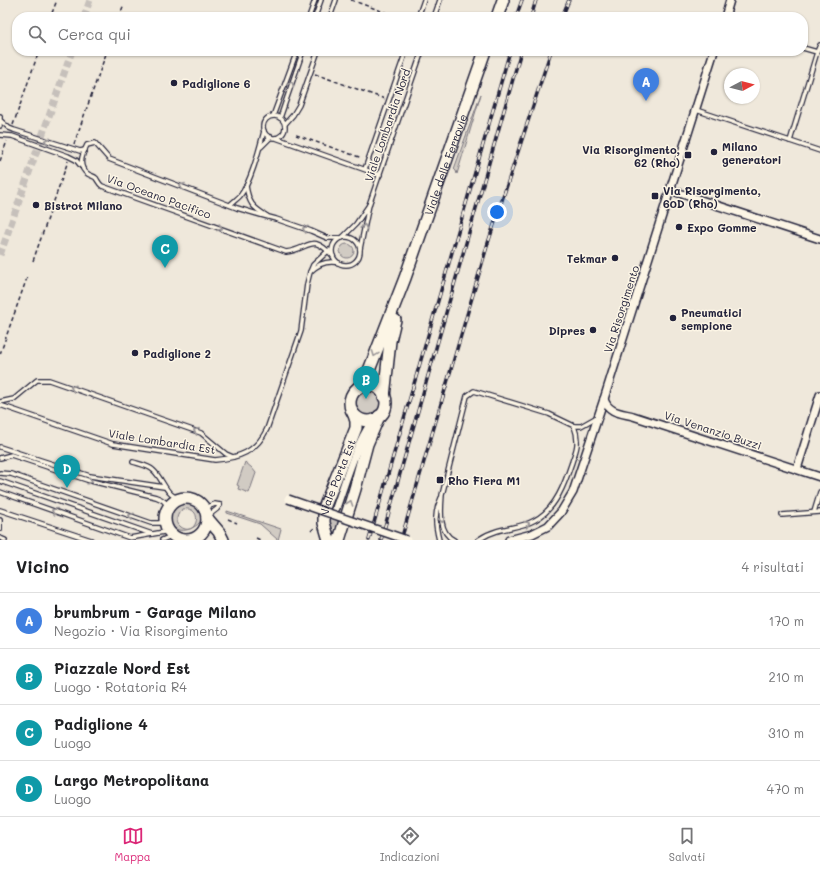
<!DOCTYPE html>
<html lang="it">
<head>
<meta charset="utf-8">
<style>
  body { margin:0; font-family:Mali,sans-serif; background:#f6f6f6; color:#202124 }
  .compass { position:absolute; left:724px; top:68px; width:36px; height:36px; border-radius:50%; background:#fff; box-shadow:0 1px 3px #0004; rotate:83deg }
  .you { position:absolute; left:497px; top:212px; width:14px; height:14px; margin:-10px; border:3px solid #fff; border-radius:50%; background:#1a73e8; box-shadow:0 0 0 6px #1a73e833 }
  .badge { display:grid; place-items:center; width:26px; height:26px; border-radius:50%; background:#db2777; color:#fff; font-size:13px; font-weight:700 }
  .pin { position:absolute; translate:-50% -33px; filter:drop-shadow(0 1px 2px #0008) }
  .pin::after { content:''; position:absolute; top:21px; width:14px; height:12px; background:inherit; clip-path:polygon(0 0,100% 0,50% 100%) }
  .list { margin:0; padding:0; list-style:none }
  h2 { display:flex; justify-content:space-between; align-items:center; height:52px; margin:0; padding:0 16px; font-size:17px }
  h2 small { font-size:13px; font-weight:400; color:#757577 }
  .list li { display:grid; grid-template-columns:26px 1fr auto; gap:12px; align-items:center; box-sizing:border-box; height:56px; padding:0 16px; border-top:1px solid #e0e0e0 }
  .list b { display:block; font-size:15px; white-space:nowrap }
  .list p { margin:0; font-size:13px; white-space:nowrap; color:#757577 }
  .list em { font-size:13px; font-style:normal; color:#757577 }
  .icon { flex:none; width:22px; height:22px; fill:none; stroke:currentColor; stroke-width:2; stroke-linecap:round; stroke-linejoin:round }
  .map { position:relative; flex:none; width:820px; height:540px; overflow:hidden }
  .search { position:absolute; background:#fff; box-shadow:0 1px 3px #0004; left:12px; right:12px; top:12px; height:44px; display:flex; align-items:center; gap:10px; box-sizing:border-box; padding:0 14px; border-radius:16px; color:#757577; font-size:15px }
  .sheet { height:276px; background:#fff }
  nav { display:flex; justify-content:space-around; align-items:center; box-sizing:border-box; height:56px; border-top:1px solid #e0e0e0; background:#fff; font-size:11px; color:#757577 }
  nav a { display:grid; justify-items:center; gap:2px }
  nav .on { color:#db2777 }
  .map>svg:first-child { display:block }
  .green { fill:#d1cbc3; stroke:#7a767f; fill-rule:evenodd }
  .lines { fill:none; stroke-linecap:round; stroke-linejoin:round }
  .street-tunnel { stroke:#c6c0bb; stroke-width:7; stroke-dasharray:7 3.5; stroke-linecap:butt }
  .lane-casing { stroke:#22223b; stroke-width:6 }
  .street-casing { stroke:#22223b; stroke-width:10 }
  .secondary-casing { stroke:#22223b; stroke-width:14 }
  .path { stroke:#22223b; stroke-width:1.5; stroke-dasharray:4 3; stroke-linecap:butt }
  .lane { stroke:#fcf5e5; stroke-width:3.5 }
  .street { stroke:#fcf5e5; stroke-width:7 }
  .secondary { stroke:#fcf5e5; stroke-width:11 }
  .rail-casing { stroke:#22223b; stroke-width:3.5 }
  .rail { stroke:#fcf5e5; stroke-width:2; stroke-dasharray:6; stroke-linecap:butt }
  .street-bridge-casing { stroke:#22223b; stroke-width:10; stroke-linecap:butt }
  .street-bridge { stroke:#fcf5e5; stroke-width:7 }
  .oneway { stroke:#9a9698 }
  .poi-dot { fill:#22223b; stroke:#fcf5e5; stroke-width:1.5 }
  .labels { text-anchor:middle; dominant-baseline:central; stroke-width:3; stroke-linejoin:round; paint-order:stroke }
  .poi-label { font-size:11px; font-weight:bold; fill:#22223b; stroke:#fcf5e5; text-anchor:start }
  .street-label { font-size:11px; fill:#22223b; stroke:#fcf5e5 }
</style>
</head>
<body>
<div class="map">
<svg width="820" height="540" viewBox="0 0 820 540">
  <rect width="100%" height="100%" fill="#efe8db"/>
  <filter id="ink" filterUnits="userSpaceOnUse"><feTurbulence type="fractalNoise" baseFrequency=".025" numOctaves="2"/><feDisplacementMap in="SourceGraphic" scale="8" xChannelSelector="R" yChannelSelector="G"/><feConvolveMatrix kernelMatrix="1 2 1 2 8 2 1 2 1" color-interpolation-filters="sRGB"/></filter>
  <g filter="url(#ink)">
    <g class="green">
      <polygon points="481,94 457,174 456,171 454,169"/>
      <circle cx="347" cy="251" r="7"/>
      <circle cx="368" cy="404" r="12"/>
      <polygon points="245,462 252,468 256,473 249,493 238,489 239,486 237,485"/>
      <path d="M 188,503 C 223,512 187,540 173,527 C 166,515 176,504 188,503 ZM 183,509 C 205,506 197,538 181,527 C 174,522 177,513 183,509 Z"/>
      <polygon points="227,511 281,529 278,540 260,524 227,513"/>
    </g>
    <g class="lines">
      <g class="street-tunnel">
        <polyline points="84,17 90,0"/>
        <polyline points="0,255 72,51"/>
        <polyline points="336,510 334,524 336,540"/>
      </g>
      <defs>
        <g id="lane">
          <polyline points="309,17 315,0"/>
          <polyline points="315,17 321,0"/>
          <polyline points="330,17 336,0"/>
          <polyline points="418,17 424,0"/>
          <polyline points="434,17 440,0"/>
          <polyline points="803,48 817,52 790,141 820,151"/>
          <polyline points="817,52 820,45"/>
          <polyline points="696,110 790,141"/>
          <polyline points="0,116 0,126"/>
          <polyline points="273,116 297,51"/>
          <circle cx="274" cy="127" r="11"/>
          <polyline points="280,118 303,51"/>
          <polyline points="1,121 9,128 14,130 80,151 85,150"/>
          <polyline points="285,124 293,115 299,105 318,51"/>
          <polyline points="0,135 12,136 68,156 76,160 81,166"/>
          <polyline points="276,138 380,175"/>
          <polyline points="261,147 271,137"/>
          <polyline points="365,169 406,51"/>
          <path d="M 246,186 C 249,203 252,207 267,216"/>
          <path d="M 230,205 C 233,202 237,199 240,196 C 251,182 259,150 264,131"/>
          <circle cx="346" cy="251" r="14"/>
          <polyline points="360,249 369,205 422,51"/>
          <path d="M 329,250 L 313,265 L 310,272 C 318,264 327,260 339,263"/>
          <path d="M 333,256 C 310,232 311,249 286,252 L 102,186 C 99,184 98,181 96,178 C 94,176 91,176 88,174 C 77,167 82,155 87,145 L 95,143 L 109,159 L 237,208 L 261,215 L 276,219 L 311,231 L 327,238 L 342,238 L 356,224 L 369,205"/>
          <polyline points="0,402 14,399 37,380 49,380 201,433 226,454 233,457"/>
          <path d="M 0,405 L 113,444 L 215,460 C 239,458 256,452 267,429 L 301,331 L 307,284 L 310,272"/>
          <polyline points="0,447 90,476 164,487"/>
          <path d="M 0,458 L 11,455 L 87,480 L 156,497 C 162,499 168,502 168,510"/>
          <path d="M 133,462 C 139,464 149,466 153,470 C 164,479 166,500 184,498"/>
          <polyline points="0,473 11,474 151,523 160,523 166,517"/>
          <polyline points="0,481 152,534"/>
          <polyline points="0,492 130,538 164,532 167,529 167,526"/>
          <polyline points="201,505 207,507 215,504 220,505"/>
          <polyline points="0,510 91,540"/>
          <polyline points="814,512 820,492"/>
          <polyline points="782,515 820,512"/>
          <polyline points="208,516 217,509 220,505"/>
          <polyline points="0,520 0,529"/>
          <polyline points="0,538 5,540"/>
          <polyline points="162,540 169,537 169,530"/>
          <path d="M 439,540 C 435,524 434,513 441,498"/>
          <path d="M 454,540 C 438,533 441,509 442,495 L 467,396 L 474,391 L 549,414 L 574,426 L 581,426 L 597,417"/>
          <path d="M 478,540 C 484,536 490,533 497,531 C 510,527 523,527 535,520 C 556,509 565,483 572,462 C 574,455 578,448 577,441 C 577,436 576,431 574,426"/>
        </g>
        <g id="street">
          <polyline points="725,17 730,0"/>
          <polyline points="670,190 820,239"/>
          <path d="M 604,399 C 608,413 622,413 633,416 L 820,477"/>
          <polyline points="797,469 820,395"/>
          <path d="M 336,508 C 344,486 359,434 375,419"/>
          <polyline points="509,540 532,534 548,526 561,512 573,492 604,399 714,51"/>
        </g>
        <g id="secondary">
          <polyline points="497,17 503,0"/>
          <circle cx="368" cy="403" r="18"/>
          <path id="s1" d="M 357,389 L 366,378 L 405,278 L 485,51"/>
          <polyline points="384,397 390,341 395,320"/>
          <circle cx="186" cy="519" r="21"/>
          <polyline points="207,518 219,532 223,540"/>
          <path id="s2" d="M 329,540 L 324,523 L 324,508 L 356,428 L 356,421 L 354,415"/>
          <polyline points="339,540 355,489 367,444 379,416"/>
        </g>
      </defs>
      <use href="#lane" class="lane-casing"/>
      <use href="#street" class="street-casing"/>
      <use href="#secondary" class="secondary-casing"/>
      <g class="path">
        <polyline points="351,0 398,17"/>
        <polyline points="52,13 57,0"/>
        <polyline points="119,17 124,4"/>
        <polyline points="315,74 385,99"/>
        <polyline points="13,125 39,51"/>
        <polyline points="296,135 362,158"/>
        <polyline points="74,144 107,51"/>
        <polyline points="0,161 7,141"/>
        <polyline points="33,261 68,161"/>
        <polyline points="0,354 28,275"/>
        <polyline points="228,519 237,523"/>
        <polyline points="311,531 316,526"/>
        <polyline points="256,538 260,540"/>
      </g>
      <use href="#lane" class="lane"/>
      <use href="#street" class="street"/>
      <use href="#secondary" class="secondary"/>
      <defs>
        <g id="rail">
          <polyline points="516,17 522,0"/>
          <polyline points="531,17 536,0"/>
          <polyline points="562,17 569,0"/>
          <polyline points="369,540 510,51"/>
          <polyline points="381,540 521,51"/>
          <polyline points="401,540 488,243 551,51"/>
        </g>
      </defs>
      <use href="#rail" class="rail-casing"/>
      <use href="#rail" class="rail"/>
      <defs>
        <polyline id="street-bridge" points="288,499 407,540"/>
      </defs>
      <use href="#street-bridge" class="street-bridge-casing"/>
      <use href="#street-bridge" class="street-bridge"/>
    </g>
    <defs><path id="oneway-chevron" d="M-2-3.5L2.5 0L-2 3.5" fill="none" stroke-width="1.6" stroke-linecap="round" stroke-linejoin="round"/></defs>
    <g class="oneway">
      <use href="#oneway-chevron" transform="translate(291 84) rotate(-71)"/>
      <use href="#oneway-chevron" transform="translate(47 141) rotate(-162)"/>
      <use href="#oneway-chevron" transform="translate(182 186) rotate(-159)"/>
      <use href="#oneway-chevron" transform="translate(364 227) rotate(-77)"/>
      <use href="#oneway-chevron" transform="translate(220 228) rotate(20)"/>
      <use href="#oneway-chevron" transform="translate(305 229) rotate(-161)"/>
      <use href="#oneway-chevron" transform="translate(375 354) rotate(111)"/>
      <use href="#oneway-chevron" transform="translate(73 388) rotate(-161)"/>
      <use href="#oneway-chevron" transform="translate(196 431) rotate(-159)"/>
      <use href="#oneway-chevron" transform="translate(90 481) rotate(15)"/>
      <use href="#oneway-chevron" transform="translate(350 503) rotate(-71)"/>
      <use href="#oneway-chevron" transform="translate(54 511) rotate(-160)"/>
      <use href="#oneway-chevron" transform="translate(131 516) rotate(-161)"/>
      <use href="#oneway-chevron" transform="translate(442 520) rotate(80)"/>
      <use href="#oneway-chevron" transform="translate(527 524) rotate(-22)"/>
    </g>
  </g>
  <g class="poi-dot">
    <circle cx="174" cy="83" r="4"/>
    <circle cx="714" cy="152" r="4"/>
    <rect x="684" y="151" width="8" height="8" rx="2"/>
    <rect x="651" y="192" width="8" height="8" rx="2"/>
    <circle cx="36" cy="205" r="4"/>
    <circle cx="679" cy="227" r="4"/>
    <circle cx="615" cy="258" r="4"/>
    <circle cx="673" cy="318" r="4"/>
    <circle cx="593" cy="330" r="4"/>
    <circle cx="135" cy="353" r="4"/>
    <rect x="436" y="476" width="8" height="8" rx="2"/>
  </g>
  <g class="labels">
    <g class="poi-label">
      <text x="182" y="83">Padiglione 6</text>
      <text x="722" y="146">Milano<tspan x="722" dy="13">generatori</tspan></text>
      <text x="680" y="149" text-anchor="end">Via Risorgimento,<tspan x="680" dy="13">62 (Rho)</tspan></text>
      <text x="663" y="190">Via Risorgimento,<tspan x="663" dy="13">60D (Rho)</tspan></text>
      <text x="44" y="205">Bistrot Milano</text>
      <text x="687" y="227">Expo Gomme</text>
      <text x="607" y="258" text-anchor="end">Tekmar</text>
      <text x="681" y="312">Pneumatici<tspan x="681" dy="13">sempione</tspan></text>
      <text x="585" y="330" text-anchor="end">Dipres</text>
      <text x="143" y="353">Padiglione 2</text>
      <text x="448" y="480">Rho Fiera M1</text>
    </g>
    <g class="street-label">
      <text transform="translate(387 125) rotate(-71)">Viale Lombardia Nord</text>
      <text stroke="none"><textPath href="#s1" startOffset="242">Viale delle Ferrovie</textPath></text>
      <text transform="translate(159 196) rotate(20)">Via Oceano Pacifico</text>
      <text transform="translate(621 309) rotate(-72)">Via Risorgimento</text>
      <text transform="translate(713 430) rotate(18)">Via Venanzio Buzzi</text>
      <text transform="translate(162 441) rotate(9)">Viale Lombardia Est</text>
      <text stroke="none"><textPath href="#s2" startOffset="66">Viale Porta Est</textPath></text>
    </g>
  </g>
</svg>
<svg class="compass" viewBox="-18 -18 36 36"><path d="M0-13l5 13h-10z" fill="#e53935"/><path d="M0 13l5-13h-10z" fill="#757577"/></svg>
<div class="you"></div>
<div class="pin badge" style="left:646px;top:101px;background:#3f7fe0">A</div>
<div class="pin badge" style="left:366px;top:399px;background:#0f9aa8">B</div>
<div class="pin badge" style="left:165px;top:268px;background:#0f9aa8">C</div>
<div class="pin badge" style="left:67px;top:488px;background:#0f9aa8">D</div>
<div class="search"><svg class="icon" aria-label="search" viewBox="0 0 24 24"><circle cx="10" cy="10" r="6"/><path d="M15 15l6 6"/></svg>Cerca qui</div>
</div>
<section class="sheet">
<h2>Vicino<small>4 risultati</small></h2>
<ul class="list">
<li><span class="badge" style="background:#3f7fe0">A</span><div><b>brumbrum - Garage Milano</b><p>Negozio · Via Risorgimento</p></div><em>170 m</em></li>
<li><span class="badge" style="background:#0f9aa8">B</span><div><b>Piazzale Nord Est</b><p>Luogo · Rotatoria R4</p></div><em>210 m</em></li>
<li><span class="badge" style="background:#0f9aa8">C</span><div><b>Padiglione 4</b><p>Luogo</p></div><em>310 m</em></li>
<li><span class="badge" style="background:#0f9aa8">D</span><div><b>Largo Metropolitana</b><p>Luogo</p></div><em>470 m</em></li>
</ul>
</section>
<nav>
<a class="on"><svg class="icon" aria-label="map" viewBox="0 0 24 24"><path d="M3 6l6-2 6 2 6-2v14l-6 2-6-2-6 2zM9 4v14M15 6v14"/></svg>Mappa</a>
<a><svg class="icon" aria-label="directions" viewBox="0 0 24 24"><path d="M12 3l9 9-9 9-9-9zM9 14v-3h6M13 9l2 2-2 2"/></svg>Indicazioni</a>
<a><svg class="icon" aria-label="saved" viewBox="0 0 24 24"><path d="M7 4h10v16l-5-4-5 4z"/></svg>Salvati</a>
</nav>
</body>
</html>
